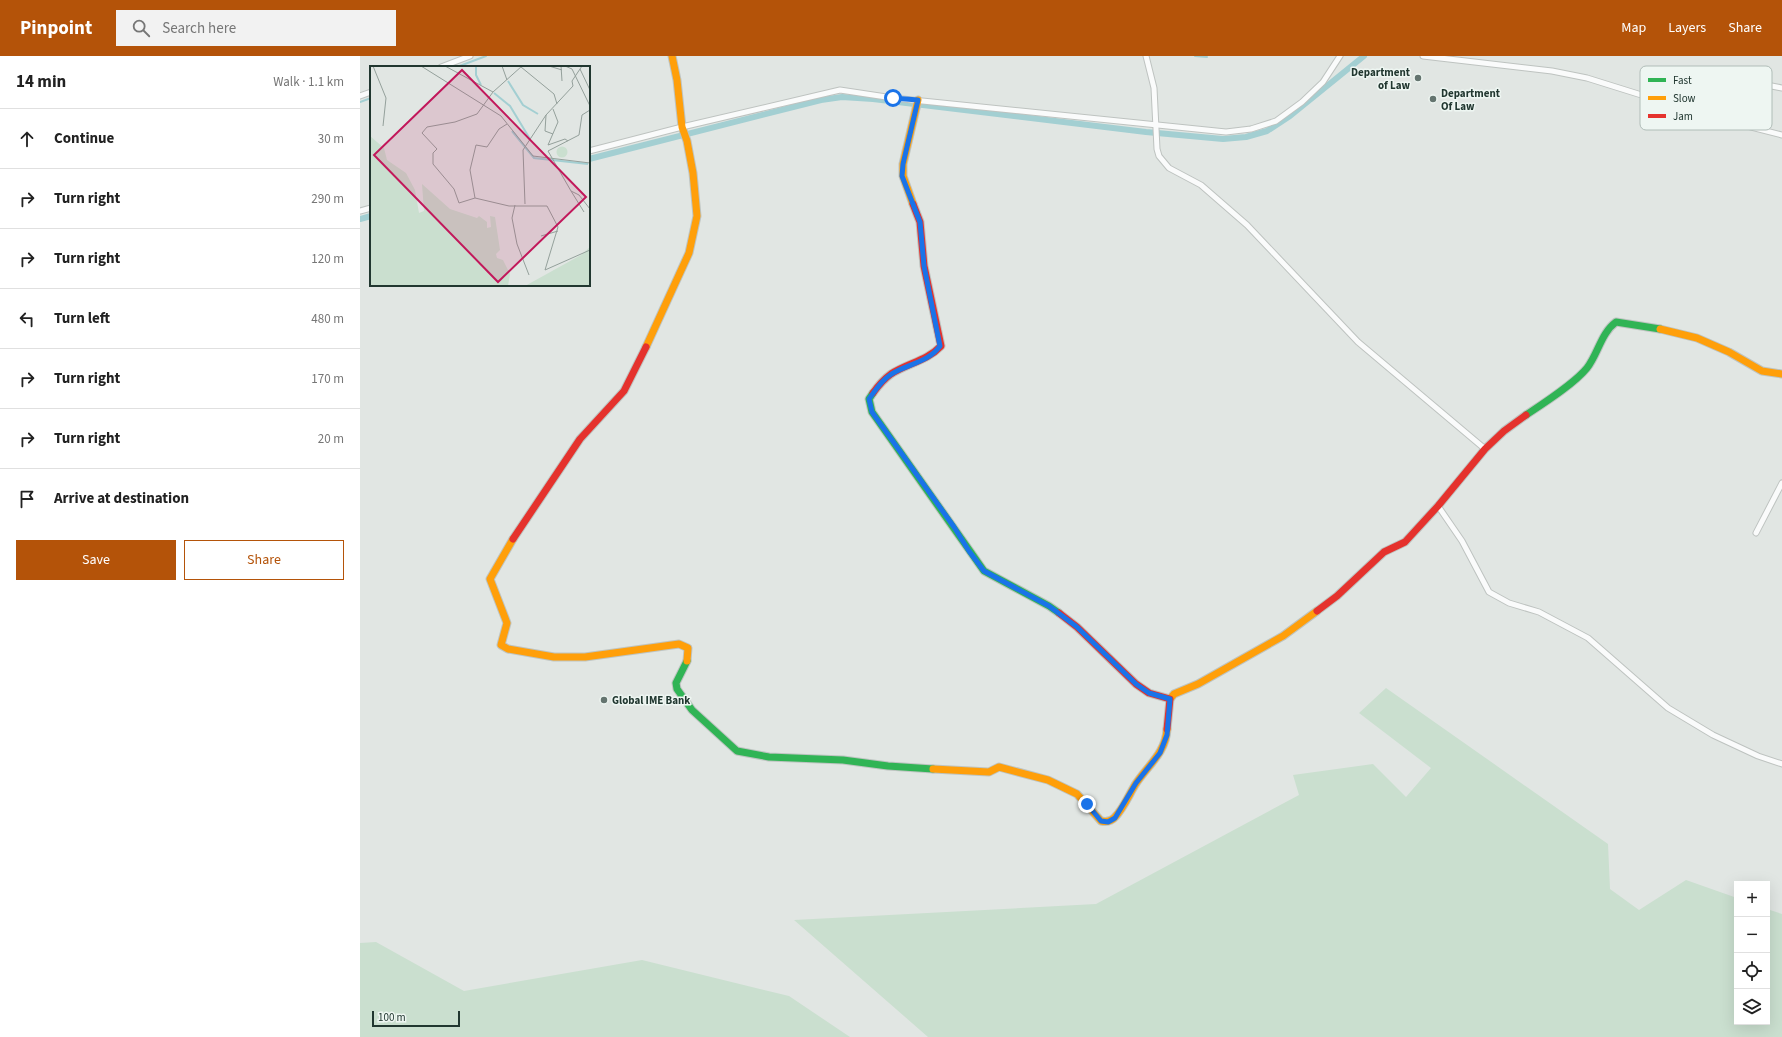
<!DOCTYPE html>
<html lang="en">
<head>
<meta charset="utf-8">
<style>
  body { margin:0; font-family:"Source Sans 3",sans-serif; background:#f2f2f2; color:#222 }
  .controls { position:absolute; right:12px; bottom:12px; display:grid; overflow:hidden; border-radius:0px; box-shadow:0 4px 16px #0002 }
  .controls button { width:36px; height:36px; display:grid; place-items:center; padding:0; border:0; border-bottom:1px solid #e0e0e0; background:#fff; color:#222; font:20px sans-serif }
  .scale { position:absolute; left:12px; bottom:10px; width:88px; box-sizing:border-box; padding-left:4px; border:2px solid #213730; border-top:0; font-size:11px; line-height:14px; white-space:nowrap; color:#213730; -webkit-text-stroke:3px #eef6f2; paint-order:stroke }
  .stop { position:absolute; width:12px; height:12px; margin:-9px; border:3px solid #1a73e8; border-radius:50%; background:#fff }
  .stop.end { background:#1a73e8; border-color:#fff; box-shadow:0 1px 4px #0008 }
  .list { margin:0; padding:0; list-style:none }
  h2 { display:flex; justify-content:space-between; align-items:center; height:52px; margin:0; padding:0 16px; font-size:17px }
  h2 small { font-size:13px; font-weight:400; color:#767676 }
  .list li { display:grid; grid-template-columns:26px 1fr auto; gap:12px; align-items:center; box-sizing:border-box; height:60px; padding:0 16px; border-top:1px solid #e0e0e0 }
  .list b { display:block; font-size:15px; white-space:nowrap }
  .list em { font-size:13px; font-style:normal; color:#767676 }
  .actions { display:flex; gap:8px; padding:12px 16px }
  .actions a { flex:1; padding:9px 0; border:1px solid #b45309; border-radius:0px; text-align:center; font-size:14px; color:#b45309 }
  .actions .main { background:#b45309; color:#fff }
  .icon { flex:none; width:22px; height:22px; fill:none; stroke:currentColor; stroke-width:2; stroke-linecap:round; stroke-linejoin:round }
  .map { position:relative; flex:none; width:1422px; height:981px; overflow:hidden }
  header { display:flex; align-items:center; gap:24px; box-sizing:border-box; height:56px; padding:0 20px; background:#b45309; color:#fff }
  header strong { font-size:19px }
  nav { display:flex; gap:22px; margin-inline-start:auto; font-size:14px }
  .search { width:280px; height:36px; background:#f2f2f2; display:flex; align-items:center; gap:10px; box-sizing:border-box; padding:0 14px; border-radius:0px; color:#767676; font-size:15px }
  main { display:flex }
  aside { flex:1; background:#fff }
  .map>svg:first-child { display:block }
  .green { fill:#cadfcf }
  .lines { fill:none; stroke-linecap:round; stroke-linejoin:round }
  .stream { stroke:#a3cfd2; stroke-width:2 }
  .canal { stroke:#a3cfd2; stroke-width:6 }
  .street-casing { stroke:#bec3c0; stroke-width:7 }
  .fast-casing { stroke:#bec4c1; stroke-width:9 }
  .slow-casing { stroke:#bec4c1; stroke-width:9 }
  .jam-casing { stroke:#bec4c1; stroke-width:9 }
  .street { stroke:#fafbfb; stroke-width:5 }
  .fast { stroke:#30b455; stroke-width:7 }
  .slow { stroke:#ff9f0a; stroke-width:7 }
  .jam { stroke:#e5322d; stroke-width:7 }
  .route { stroke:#1a73e8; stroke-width:5 }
  .poi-dot { fill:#64746f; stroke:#eef6f2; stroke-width:1.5 }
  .labels { text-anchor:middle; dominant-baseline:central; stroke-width:3; stroke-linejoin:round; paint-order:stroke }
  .poi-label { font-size:11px; font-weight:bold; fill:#213730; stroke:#eef6f2; text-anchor:start }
  .inset-river { fill:none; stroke:#a3cfd2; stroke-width:2 }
  .inset-road { fill:none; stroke:#94a09b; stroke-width:1 }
  .view { fill:#c2185b; fill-opacity:0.15; stroke:#c2185b; stroke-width:2 }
  .inset-edge { fill:none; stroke:#213730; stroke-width:2 }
  .key { fill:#eef6f2; stroke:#b0bdb8; stroke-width:1 }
  .key-label { font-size:11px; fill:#213730 }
</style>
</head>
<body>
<header>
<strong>Pinpoint</strong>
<div class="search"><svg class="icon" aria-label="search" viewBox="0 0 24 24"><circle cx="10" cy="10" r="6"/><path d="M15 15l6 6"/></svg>Search here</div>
<nav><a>Map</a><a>Layers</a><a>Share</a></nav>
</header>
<main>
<aside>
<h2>14 min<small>Walk · 1.1 km</small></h2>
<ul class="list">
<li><svg class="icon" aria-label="ahead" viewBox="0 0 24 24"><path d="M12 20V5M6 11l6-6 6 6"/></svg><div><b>Continue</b></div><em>30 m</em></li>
<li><svg class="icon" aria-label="right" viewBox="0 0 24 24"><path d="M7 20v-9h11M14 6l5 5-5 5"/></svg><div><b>Turn right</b></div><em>290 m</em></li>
<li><svg class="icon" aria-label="right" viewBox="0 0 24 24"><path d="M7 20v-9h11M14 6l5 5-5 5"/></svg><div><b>Turn right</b></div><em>120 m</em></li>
<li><svg class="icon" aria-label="left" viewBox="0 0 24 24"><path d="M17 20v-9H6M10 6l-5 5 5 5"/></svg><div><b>Turn left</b></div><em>480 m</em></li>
<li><svg class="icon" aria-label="right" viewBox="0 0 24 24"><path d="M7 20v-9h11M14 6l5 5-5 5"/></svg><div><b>Turn right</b></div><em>170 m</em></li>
<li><svg class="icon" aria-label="right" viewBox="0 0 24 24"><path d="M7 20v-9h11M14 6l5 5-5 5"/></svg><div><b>Turn right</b></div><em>20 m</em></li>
<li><svg class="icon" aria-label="arrive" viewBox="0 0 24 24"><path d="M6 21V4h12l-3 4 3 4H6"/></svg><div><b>Arrive at destination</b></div></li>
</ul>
<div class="actions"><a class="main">Save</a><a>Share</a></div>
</aside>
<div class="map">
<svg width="1422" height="981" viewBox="0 0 1422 981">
  <rect width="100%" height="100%" fill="#e1e6e3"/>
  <g class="green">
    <polygon points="1026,632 1248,788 1250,833 1279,854 1326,824 1377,842 1377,966 1407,966 1407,853 1422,858 1422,981 568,981 434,864 736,848 939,739 933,719 1013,708 1046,741 1071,712 999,657"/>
    <polygon points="16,886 104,935 282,904 429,940 490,981 0,981 0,887"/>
  </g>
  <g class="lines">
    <g class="stream">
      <polyline points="835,0 847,1"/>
      <polyline points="97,11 126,0"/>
      <polyline points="0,46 11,42"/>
    </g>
    <g class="canal">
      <polyline points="229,103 461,44 482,41 513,43 786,76 863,83 886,81 907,75 930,60 1004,0"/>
      <polyline points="0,163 11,160"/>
    </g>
    <defs>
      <g id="street">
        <polyline points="786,0 794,32 797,93 799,100 809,112 841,129 887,169 998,286 1125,393"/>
        <path d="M 1063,0 L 1192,15 L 1227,22 L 1307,47 C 1312,42 1317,35 1323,32 C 1352,17 1392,26 1422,32"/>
        <polyline points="81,11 110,0"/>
        <polyline points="0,40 11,36"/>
        <polyline points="1307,47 1332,56 1422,79"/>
        <polyline points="229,95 322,71 480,34 533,42 866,76 891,73 916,65 942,46 963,26 980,0"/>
        <polyline points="0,155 11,152"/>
        <polyline points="1078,450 1102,485 1129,536 1149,547 1179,556 1228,582 1308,652 1353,679 1398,700 1422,708"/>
        <polyline points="1396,477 1422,427"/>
      </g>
      <g id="fast">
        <polyline points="513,337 509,343 512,356 624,515 689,550 699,557"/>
        <path d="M 1166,359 C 1184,347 1214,328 1227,312 C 1238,298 1241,277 1256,266 L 1300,273"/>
        <polyline points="327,605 316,627 317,633 332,654 377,695 409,701 483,704 528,710 573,713"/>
      </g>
      <g id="slow">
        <polyline points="553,148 543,120 543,108 558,44"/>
        <polyline points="1300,273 1337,282 1369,296 1402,315 1422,318"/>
        <polyline points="286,291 329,197 337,160 333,117 327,85 322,71 317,24 312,0"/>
        <polyline points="153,483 130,523 147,567 141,589 148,593 194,601 225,601 319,588 328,592 327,605"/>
        <polyline points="810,643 814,638 838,628 923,580 957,555"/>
        <path d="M 573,713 L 629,716 L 639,711 L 688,724 L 717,738 L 741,765 C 746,766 751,766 755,761 C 763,753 769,739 775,729 C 787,710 806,697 807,673"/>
      </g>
      <g id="jam">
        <path d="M 513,337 C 518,330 524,323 531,318 C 548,307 567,305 581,290 L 564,210 L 560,166 L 553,148"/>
        <polyline points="153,483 220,383 264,335 286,291"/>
        <polyline points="957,555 977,540 1024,496 1045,486 1078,450 1125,393 1144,375 1166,359"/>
        <polyline points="699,557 717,571 776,628 789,637 810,643 807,673"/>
      </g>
    </defs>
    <use href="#street" class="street-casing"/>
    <use href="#fast" class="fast-casing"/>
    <use href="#slow" class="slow-casing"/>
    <use href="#jam" class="jam-casing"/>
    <use href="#street" class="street"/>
    <use href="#fast" class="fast"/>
    <use href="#slow" class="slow"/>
    <use href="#jam" class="jam"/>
  </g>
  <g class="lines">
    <path class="route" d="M 533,42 L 558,44 L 543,108 L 542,120 L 560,166 L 564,210 L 580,290 C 569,305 553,307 537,315 C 524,321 517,332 509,343 L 512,356 L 594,471 L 609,495 L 624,515 L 689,550 L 717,571 L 776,628 L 789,637 L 810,643 L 807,679 L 800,697 L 776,727 L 755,762 L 748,766 L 741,765 L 727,748"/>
  </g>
  <g class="poi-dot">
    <circle cx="1058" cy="22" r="4"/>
    <circle cx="1073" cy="43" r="4"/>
    <circle cx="244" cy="644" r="4"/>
  </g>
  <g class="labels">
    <g class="poi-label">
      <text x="1050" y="16" text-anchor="end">Department<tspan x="1050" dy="13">of Law</tspan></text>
      <text x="1081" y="37">Department<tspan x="1081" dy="13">Of Law</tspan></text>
      <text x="252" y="644">Global IME Bank</text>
    </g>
  </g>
  <g transform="translate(10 10)">
    <rect width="220" height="220" fill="#e1e6e3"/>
    <path d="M 0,70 L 14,82 L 17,94 L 36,107 L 45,124 L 49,147 L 54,145 L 52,118 L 80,143 L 107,152 L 109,150 L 117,156 L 117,162 L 121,161 L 120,150 L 125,151 L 130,184 L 126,188 L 127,192 L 133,194 L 140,208 L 138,220 L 0,220 ZM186.5 86a5.5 5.5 0 1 1 11 0a5.5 5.5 0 1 1-11 0ZM 220,181 L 220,220 L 155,220 L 211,189 Z" fill="#cadfcf"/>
    <path class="inset-river" d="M 106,0 L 106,9 L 111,19M 138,15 L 153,39 L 168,48M 124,27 L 140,40 L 160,73M 142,65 L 164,92 L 218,98"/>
    <path class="inset-road" d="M 3,0 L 16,32 L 13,60M 51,0 L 131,50 L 163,90 L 220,97M 75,0 L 123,26M 132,0 L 137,14M 179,0 L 192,4M 191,0 L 192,15M 195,0 L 202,3 L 220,40M 151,1 L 184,28 L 187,38M 210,3 L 220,24M 183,43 L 188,56 L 178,79 L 195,73 L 198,75M 220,44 L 212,49 L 209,69 L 178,85 L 201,125 L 209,129 L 220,143M 176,49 L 175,65 L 183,68M 137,58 L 129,63 L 117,81 L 106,79 L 100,104 L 105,132 L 89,137 L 84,123 L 63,98 L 63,87 L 67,83 L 52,67 L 57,61 L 85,56 L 107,48 L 123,26 L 152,0M 201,125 L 214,146M 105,132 L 139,140 L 177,140 L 188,161 L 175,204 L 220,184M 155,138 L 153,84 L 176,49 L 203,20 L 202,15 L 212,0M 145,139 L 142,152 L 147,178 L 159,209M 171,170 L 188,165"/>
    <path class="view" d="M 92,4 L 216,131 L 128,216 L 4,89 Z"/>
    <rect width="220" height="220" class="inset-edge"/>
  </g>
  <rect x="1280" y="10" width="132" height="64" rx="6" class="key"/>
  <rect x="1288" y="22" width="18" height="4" fill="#30b455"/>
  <rect x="1288" y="40" width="18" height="4" fill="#ff9f0a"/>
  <rect x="1288" y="58" width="18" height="4" fill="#e5322d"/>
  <g class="key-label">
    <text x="1313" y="28">Fast</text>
    <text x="1313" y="46">Slow</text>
    <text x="1313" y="64">Jam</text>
  </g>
</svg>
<div class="controls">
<button>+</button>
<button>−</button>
<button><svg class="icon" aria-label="locate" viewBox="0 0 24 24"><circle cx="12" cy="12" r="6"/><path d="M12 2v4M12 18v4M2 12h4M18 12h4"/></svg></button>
<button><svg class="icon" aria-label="layers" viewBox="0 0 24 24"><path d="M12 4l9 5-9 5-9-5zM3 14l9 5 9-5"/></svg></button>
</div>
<div class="scale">100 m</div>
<div class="stop" style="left:533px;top:42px"></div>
<div class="stop end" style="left:727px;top:748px"></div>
</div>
</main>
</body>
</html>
